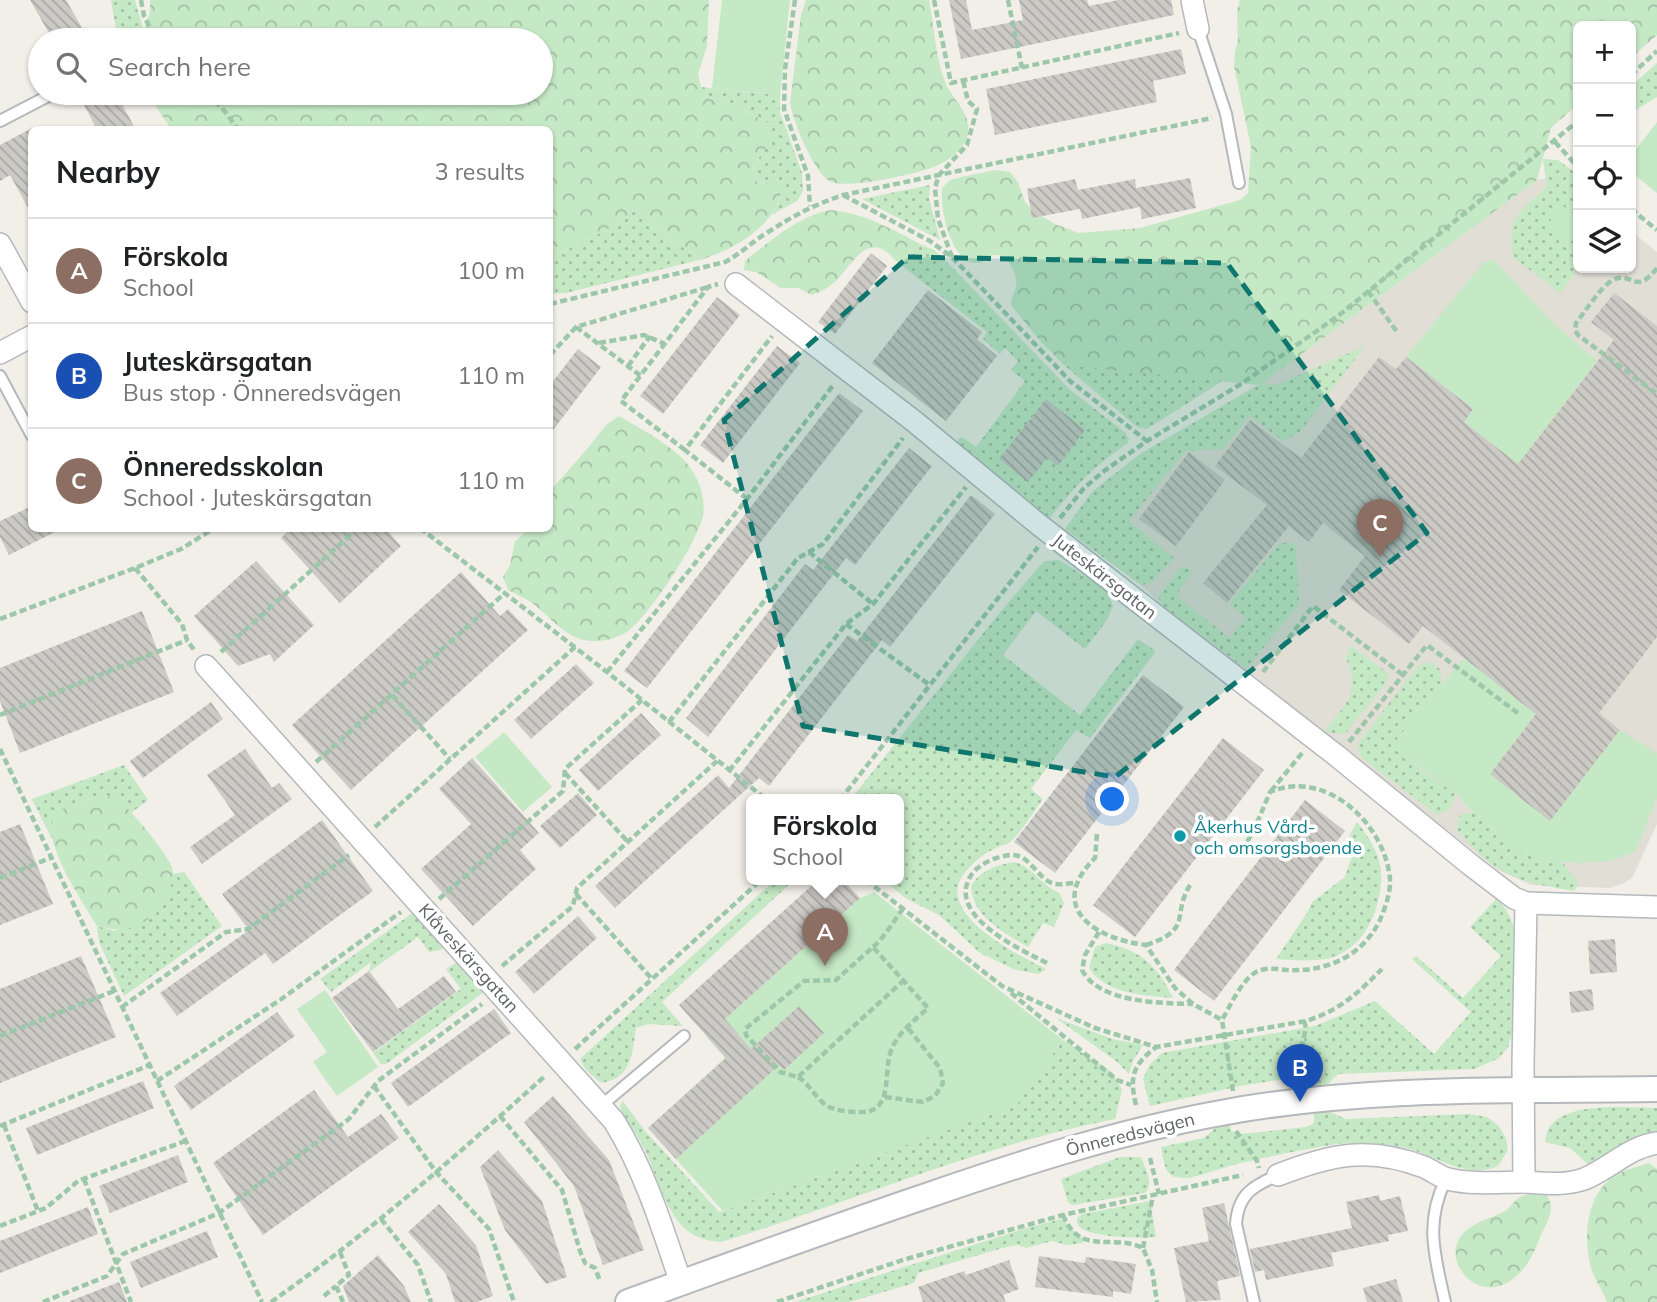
<!DOCTYPE html>
<html lang="en">
<head>
<meta charset="utf-8">
<style>
  body { margin:0; font-family:Mulish,sans-serif; background:#f2f2f2; color:#202124 }
  .controls { position:absolute; right:21px; top:21px; display:grid; overflow:hidden; border-radius:10px; box-shadow:0 2px 5px #0004 }
  .controls button { width:63px; height:63px; display:grid; place-items:center; padding:0; border:0; border-bottom:2px solid #e0e0e0; background:#fff; color:#202124; font:35px sans-serif }
  .you { position:absolute; left:1113px; top:800px; width:24px; height:24px; margin:-18px; border:5px solid #fff; border-radius:50%; background:#1a73e8; box-shadow:0 0 0 10px #1a73e833 }
  .badge { display:grid; place-items:center; width:46px; height:46px; border-radius:50%; background:#111827; color:#fff; font-size:23px; font-weight:700 }
  .pin { position:absolute; translate:-50% -58px; filter:drop-shadow(0 2px 4px #0008) }
  .pin::after { content:''; position:absolute; top:37px; width:24px; height:21px; background:inherit; clip-path:polygon(0 0,100% 0,50% 100%) }
  .popup { position:absolute; left:746px; top:794px; width:158px; height:91px; box-sizing:border-box; display:grid; place-content:center; border-radius:10px; background:#fff; filter:drop-shadow(0 2px 5px #0005); font-size:23px; white-space:nowrap; color:#757577 }
  .popup b { font-size:26px; color:#202124 }
  .popup::after { content:''; position:absolute; left:50%; top:100%; margin-left:-14px; border:14px solid transparent; border-top-color:#fff }
  .list { margin:0; padding:0; list-style:none }
  h2 { display:flex; justify-content:space-between; align-items:center; height:91px; margin:0; padding:0 28px; font-size:30px }
  h2 small { font-size:23px; font-weight:400; color:#757577 }
  .list li { display:grid; grid-template-columns:46px 1fr auto; gap:21px; align-items:center; box-sizing:border-box; height:105px; padding:0 28px; border-top:2px solid #e0e0e0 }
  .list b { display:block; font-size:26px; white-space:nowrap }
  .list p { margin:0; font-size:23px; white-space:nowrap; color:#757577 }
  .list em { font-size:23px; font-style:normal; color:#757577 }
  .icon { flex:none; width:38px; height:38px; fill:none; stroke:currentColor; stroke-width:2; stroke-linecap:round; stroke-linejoin:round }
  .map { position:relative; flex:none; width:1657px; height:1302px; overflow:hidden }
  .search { position:absolute; background:#fff; box-shadow:0 2px 5px #0004; left:28px; top:28px; width:525px; height:77px; display:flex; align-items:center; gap:18px; box-sizing:border-box; padding:0 24px; border-radius:38px; color:#757577; font-size:26px }
  .panel { position:absolute; background:#fff; box-shadow:0 2px 5px #0004; left:28px; top:126px; width:525px; height:406px; border-radius:10px }
  .map>svg:first-child { display:block }
  .education { fill:#e1ded6 }
  .grass { fill:url(#grass-dots) }
  .forest { fill:url(#forest-crowns) }
  .green { fill:#c5e8c5 }
  .building { fill:url(#building-back-hatch) }
  .lines { fill:none; stroke-linecap:round; stroke-linejoin:round }
  .service-casing { stroke:#b5b8bc; stroke-width:14 }
  .minor-casing { stroke:#b5b8bc; stroke-width:24 }
  .tertiary-casing { stroke:#b5b8bc; stroke-width:28 }
  .path { stroke:#9cc7a9; stroke-width:4.5; stroke-dasharray:7 3.5; stroke-linecap:butt }
  .service { stroke:#fff; stroke-width:10 }
  .minor { stroke:#fff; stroke-width:21 }
  .tertiary { stroke:#fff; stroke-width:24 }
  .marked { fill:#0f766e; fill-opacity:0.2; stroke:#0f766e; stroke-width:5; stroke-dasharray:14 9; stroke-linejoin:round }
  .culture-dot { fill:#0f9aa8; stroke:#fff; stroke-width:2.5 }
  .labels { text-anchor:middle; dominant-baseline:central; stroke-width:7; stroke-linejoin:round; paint-order:stroke }
  .street-label { font-size:18px; fill:#5f6368; stroke:#fff }
  .culture-label { font-size:18px; fill:#0d838f; stroke:#fff; text-anchor:start }
</style>
</head>
<body>
<div class="map">
<svg width="1657" height="1302" viewBox="0 0 1657 1302">
  <defs>
    <pattern id="grass-dots" width="8" height="8" patternUnits="userSpaceOnUse" patternTransform="scale(1.75)"><rect width="8" height="8" fill="#c5e8c5"/><path d="M2 2h.1M6 6h.1" fill="none" stroke="#a3c0a4" stroke-width="1.8" stroke-linecap="round"/></pattern>
    <pattern id="forest-crowns" width="20" height="18" patternUnits="userSpaceOnUse" patternTransform="scale(1.75)"><rect width="20" height="18" fill="#c5e8c5"/><path d="M2 6a3 3 0 1 1 6 0M12 15a3 3 0 1 1 6 0" fill="none" stroke="#a3c0a4"/></pattern>
    <pattern id="building-back-hatch" width="6" height="6" patternUnits="userSpaceOnUse" patternTransform="scale(1.75)"><rect width="6" height="6" fill="#cccac5"/><path d="M-1 5l2 2M0 0l6 6M5-1l2 2" fill="none" stroke="#a9a8a4"/></pattern>
  </defs>
  <rect width="100%" height="100%" fill="#f1efe8"/>
  <polygon class="education" points="1553,177 1578,268 1631,268 1631,231 1657,252 1657,824 1632,878 1622,884 1610,888 1531,885 1498,870 1163,606 1141,585 1065,529 1092,492 1140,454 1267,380 1537,180"/>
  <g class="grass">
    <polygon points="111,0 135,0 144,32 141,40 118,40"/>
    <polygon points="1657,63 1657,97 1631,113 1631,86"/>
    <polygon points="701,87 780,95 780,112 802,173 803,191 797,201 773,214 782,194 779,180 773,179 766,184 757,182 753,169 761,154 771,144 772,125 729,102 712,100"/>
    <path d="M 1543,159 L 1558,160 L 1578,175 L 1579,268 L 1560,293 L 1513,257 C 1507,216 1519,212 1547,187 Z"/>
    <polygon points="930,185 929,198 940,240 862,199"/>
    <polygon points="641,207 665,237 703,259 566,293 550,294 550,258 608,229"/>
    <path d="M 920,244 L 934,250 L 953,268 L 1070,390 L 1126,433 L 1129,439 L 1128,443 C 1093,467 1076,485 1050,518 L 958,445 L 957,440 L 962,437 L 976,447 L 1025,381 L 1011,370 L 1018,361 L 1005,348 L 1000,354 L 983,339 L 987,332 L 902,266 L 912,250 Z"/>
    <polygon points="1365,346 1299,433 1283,441 1249,416 1223,449 1185,451 1129,521 1174,558 1151,583 1141,585 1065,529 1092,492 1140,454 1258,385 1279,384"/>
    <polygon points="1064,365 1224,380 1147,429 1137,427"/>
    <polygon points="1290,542 1296,547 1299,604 1246,669 1163,606 1159,599 1160,594 1180,568 1187,567 1192,571 1176,596 1230,638 1246,618 1229,604 1279,544"/>
    <path d="M 1059,560 L 1108,591 L 1113,606 L 1107,620 L 1085,649 L 1036,611 L 1003,655 L 1080,715 L 1138,639 L 1156,651 L 1090,738 L 1076,730 L 1031,789 L 1043,799 C 1034,811 1021,833 1010,842 C 1007,845 1000,845 996,848 C 984,853 970,865 963,875 C 935,915 1020,956 1046,969 L 1039,974 L 1016,970 L 980,953 L 939,915 L 907,899 L 883,880 L 898,880 L 898,800 L 850,800 L 1001,611 L 1044,561 Z"/>
    <path d="M 1350,645 L 1388,673 L 1387,682 L 1345,734 L 1324,732 C 1345,705 1362,692 1346,658 Z"/>
    <path d="M 1429,662 L 1440,669 L 1442,685 L 1397,739 C 1398,758 1441,783 1456,794 C 1453,806 1448,813 1436,814 L 1362,758 L 1358,750 L 1359,742 L 1419,665 Z"/>
    <path d="M 124,765 L 148,800 L 131,813 L 117,797 C 83,797 72,801 51,827 L 52,839 L 32,799 Z"/>
    <path d="M 1464,813 L 1474,813 L 1498,833 L 1542,860 L 1561,861 L 1576,879 L 1578,885 L 1574,891 C 1516,882 1496,875 1457,830 L 1459,817 Z"/>
    <path d="M 1357,822 C 1368,836 1379,852 1381,870 C 1383,904 1367,948 1330,958 C 1312,962 1294,960 1276,959 L 1307,913 L 1312,902 L 1345,877 L 1351,858 L 1347,840 Z"/>
    <path d="M 1014,862 C 1033,867 1041,885 1059,893 L 1064,903 L 1054,927 L 1043,923 L 1028,947 C 1004,932 973,918 971,886 C 981,870 996,865 1014,862 Z"/>
    <polygon points="184,872 222,926 124,996 99,942 97,926 115,931 170,888 173,874"/>
    <path d="M 775,880 L 794,880 L 662,1002 L 683,1026 L 648,1024 L 636,1028 C 632,1055 632,1078 601,1083 L 586,1070 L 580,1059 Z"/>
    <polygon points="1497,898 1507,911 1515,929 1515,1023 1508,1047 1499,1058 1474,1069 1338,1074 1320,1092 1313,1093 1311,1075 1240,1086 1150,1106 1143,1079 1150,1064 1162,1053 1315,1026 1375,1001 1434,1054 1471,1012 1412,959 1416,956 1463,998 1501,956 1470,927"/>
    <polygon points="417,910 446,944 441,950 429,952 418,937 369,972 371,962 331,992 320,979"/>
    <path d="M 1106,943 C 1142,951 1157,965 1173,998 C 1144,995 1107,995 1089,968 L 1095,947 Z"/>
    <polygon points="462,959 488,989 386,1064 381,1064 373,1053 461,989 446,969"/>
    <polygon points="1056,1018 1113,1039 1143,1045 1133,1061 1129,1074 1116,1061"/>
    <path d="M 1063,1040 L 1113,1073 L 1122,1090 L 1115,1119 C 980,1145 852,1202 721,1242 C 707,1241 693,1237 682,1226 C 661,1203 655,1166 639,1139 C 633,1128 623,1119 620,1106 L 623,1101 L 645,1131 L 719,1212 L 723,1211 L 1016,1105 Z"/>
    <path d="M 1314,1108 L 1323,1108 L 1345,1119 L 1469,1114 L 1487,1117 L 1499,1126 L 1506,1139 L 1508,1150 L 1498,1166 C 1464,1181 1435,1153 1401,1147 C 1381,1143 1357,1142 1337,1144 C 1306,1149 1271,1156 1241,1163 C 1224,1167 1207,1174 1189,1178 C 1185,1178 1177,1178 1173,1176 C 1164,1172 1163,1156 1161,1147 L 1204,1138 L 1221,1123 L 1229,1121 L 1231,1131 L 1241,1134 L 1306,1127 L 1314,1123 Z"/>
    <path d="M 1657,1108 L 1657,1131 L 1629,1141 L 1588,1164 L 1570,1148 L 1545,1142 C 1546,1136 1547,1130 1550,1126 C 1571,1101 1627,1108 1657,1108 Z"/>
    <path d="M 1120,1157 L 1141,1157 C 1145,1169 1155,1184 1145,1193 L 1072,1205 L 1068,1202 L 1061,1179 Z"/>
    <path d="M 1150,1201 L 1156,1237 C 1142,1239 1091,1237 1081,1228 C 1077,1225 1077,1223 1077,1218 L 1082,1214 Z"/>
    <path d="M 1061,1219 C 1071,1225 1074,1234 1085,1239 L 1083,1243 L 1067,1245 L 1052,1241 L 1026,1248 L 1018,1245 L 1006,1247 L 918,1273 L 914,1283 L 849,1302 L 795,1302 L 1020,1230 Z"/>
  </g>
  <g class="forest">
    <path d="M 150,0 L 709,0 L 707,46 L 698,74 L 701,87 L 712,100 L 729,102 L 772,125 L 772,144 L 761,154 L 753,169 L 757,182 L 766,184 L 772,179 L 779,180 L 783,184 C 780,223 737,248 703,259 L 665,237 L 641,207 L 608,229 L 550,258 L 550,130 L 171,129 L 147,93 L 541,93 L 541,40 L 141,40 L 150,11 Z"/>
    <path d="M 806,0 L 929,0 C 934,26 936,61 946,84 C 953,100 971,113 968,132 C 966,148 950,160 936,166 C 917,174 850,189 831,182 C 814,174 793,121 790,103 L 801,15 Z"/>
    <path d="M 1240,0 L 1657,0 L 1657,35 L 1631,58 L 1631,26 L 1578,26 L 1578,104 L 1551,128 L 1537,180 L 1267,380 L 1258,385 L 1064,365 L 1041,342 L 1011,305 C 1011,297 1014,294 1016,287 C 1018,276 1011,266 1006,257 C 987,250 988,264 976,263 C 950,262 940,208 942,188 L 950,180 L 962,177 L 995,170 L 1010,172 L 1018,182 L 1025,202 L 1034,212 L 1055,224 L 1079,233 L 1140,228 L 1240,200 L 1248,193 L 1251,147 L 1234,66 L 1235,51 L 1238,40 L 1237,11 Z"/>
    <path d="M 831,210 C 864,213 892,229 920,244 L 912,250 L 902,266 C 895,261 887,250 880,248 C 861,242 847,271 836,281 C 829,287 821,292 812,295 L 798,288 L 781,288 L 756,272 L 744,270 L 745,261 C 769,242 800,215 831,210 Z"/>
    <path d="M 619,416 C 645,432 684,450 697,479 C 702,490 705,504 703,515 C 699,540 649,616 628,631 C 618,638 606,641 593,641 C 567,641 551,617 532,603 C 525,598 516,594 508,590 L 503,577 L 510,565 L 515,541 L 529,529 L 550,528 L 550,491 L 588,448 L 606,425 Z"/>
    <path d="M 100,797 L 117,797 C 131,812 169,853 173,871 C 174,880 170,889 165,897 C 149,926 130,935 97,926 C 85,905 38,838 55,816 C 64,804 86,800 100,797 Z"/>
    <path d="M 1649,1163 L 1657,1169 L 1657,1302 L 1607,1302 C 1603,1290 1594,1279 1591,1268 C 1583,1239 1586,1195 1613,1177 C 1622,1170 1637,1167 1649,1163 Z"/>
    <path d="M 1536,1193 L 1547,1195 C 1557,1213 1545,1223 1539,1240 C 1532,1261 1513,1290 1487,1287 C 1465,1285 1448,1259 1459,1239 C 1468,1223 1491,1219 1505,1211 C 1511,1208 1514,1200 1520,1197 C 1525,1195 1531,1194 1536,1193 Z"/>
  </g>
  <g class="green">
    <polygon points="722,0 790,0 780,95 712,88"/>
    <polygon points="1657,122 1657,193 1631,172 1631,156"/>
    <polygon points="1562,205 1578,218 1578,232 1571,242 1548,224"/>
    <polygon points="1494,259 1550,320 1597,361 1518,464 1464,422 1473,409 1406,357 1483,263"/>
    <polygon points="1464,658 1536,714 1490,774 1550,820 1620,730 1657,753 1657,798 1636,851 1611,861 1581,863 1542,860 1524,853 1474,813 1456,794 1407,757 1397,747 1397,739"/>
    <polygon points="504,732 552,787 523,812 475,757"/>
    <polygon points="874,892 1063,1040 1017,1105 723,1211 648,1128 725,1058 706,1036 860,898"/>
    <polygon points="325,990 378,1067 337,1096 313,1062 327,1052 297,1009"/>
  </g>
  <g class="building">
    <polygon points="30,0 66,0 89,40 53,40"/>
    <polygon points="949,0 966,0 972,30 1023,20 1019,0 1087,0 1089,6 1118,0 1171,0 1174,15 961,59"/>
    <polygon points="1181,49 1186,74 1153,81 1157,102 995,135 986,89"/>
    <polygon points="78,93 116,93 136,130 97,130"/>
    <polygon points="32,128 32,215 10,175 0,181 0,145"/>
    <polygon points="1190,178 1196,208 1142,219 1140,207 1082,219 1080,209 1032,218 1027,189 1075,179 1078,190 1135,179 1136,188"/>
    <polygon points="871,253 887,266 835,334 818,322"/>
    <polygon points="928,290 982,332 977,339 997,356 946,421 872,363"/>
    <polygon points="1614,293 1657,326 1657,637 1599,713 1620,730 1550,821 1490,774 1536,714 1423,626 1409,644 1339,590 1365,556 1323,523 1309,542 1289,526 1227,603 1203,583 1267,505 1215,466 1250,420 1301,458 1379,357 1396,369 1406,357 1473,409 1464,422 1518,464 1614,340 1591,322"/>
    <polygon points="717,297 740,315 663,414 640,396"/>
    <polygon points="777,346 800,363 723,463 700,445"/>
    <polygon points="578,349 601,367 550,434 550,385"/>
    <polygon points="839,393 863,411 647,688 624,671"/>
    <polygon points="1046,399 1085,430 1058,466 1047,458 1028,482 999,459"/>
    <polygon points="909,448 932,466 855,565 846,558 708,737 686,718 805,564 813,570"/>
    <polygon points="1189,452 1225,480 1176,546 1139,519"/>
    <polygon points="971,495 995,514 890,647 882,640 769,786 759,778 615,908 595,886 718,775 729,788 848,635 857,641"/>
    <polygon points="32,506 32,528 63,528 9,555 0,537 0,521"/>
    <polygon points="291,528 385,528 401,546 340,603 281,538"/>
    <polygon points="256,561 314,625 274,662 270,654 238,666 194,616"/>
    <polygon points="461,572 500,616 508,609 528,630 351,790 292,725"/>
    <polygon points="142,611 174,692 20,753 0,701 0,668"/>
    <polygon points="576,664 594,683 531,739 514,720"/>
    <polygon points="1143,675 1184,707 1055,873 1014,842"/>
    <polygon points="211,702 223,719 143,778 130,761"/>
    <polygon points="641,713 661,735 598,791 579,770"/>
    <polygon points="1223,738 1264,770 1135,937 1093,905"/>
    <polygon points="245,749 272,788 279,783 292,799 202,864 190,847 235,815 207,775"/>
    <polygon points="472,758 539,833 520,850 536,869 473,926 421,869 471,824 439,789"/>
    <polygon points="578,793 597,815 560,848 540,826"/>
    <polygon points="1305,800 1345,831 1214,1001 1174,970"/>
    <polygon points="322,820 373,891 273,964 265,953 177,1016 160,993 249,930 222,894"/>
    <polygon points="20,824 53,904 0,925 0,832"/>
    <polygon points="818,880 843,880 860,898 725,1019 751,1049 799,1006 824,1033 784,1070 779,1065 676,1159 648,1128 726,1058 679,1005"/>
    <polygon points="578,916 597,938 534,994 515,972"/>
    <polygon points="1615,939 1617,972 1590,974 1588,941"/>
    <polygon points="81,956 116,1037 0,1083 0,989"/>
    <polygon points="369,971 398,1009 444,976 456,992 373,1052 332,998"/>
    <polygon points="1592,989 1594,1010 1571,1013 1569,992"/>
    <polygon points="494,1009 511,1033 408,1107 391,1083"/>
    <polygon points="277,1012 295,1036 191,1110 174,1086"/>
    <polygon points="143,1081 154,1108 37,1155 26,1128"/>
    <polygon points="314,1090 348,1137 381,1114 399,1138 263,1235 213,1163"/>
    <polygon points="553,1096 609,1160 644,1250 603,1265 574,1186 524,1122"/>
    <polygon points="498,1150 542,1201 567,1277 546,1284 505,1230 480,1167"/>
    <polygon points="178,1155 188,1182 110,1213 99,1186"/>
    <polygon points="1379,1195 1380,1201 1400,1196 1408,1231 1388,1235 1389,1241 1331,1253 1334,1266 1266,1280 1264,1270 1255,1272 1250,1249 1352,1228 1346,1202"/>
    <polygon points="1224,1203 1240,1276 1217,1281 1221,1300 1186,1302 1174,1248 1209,1241 1202,1208"/>
    <polygon points="439,1204 476,1245 493,1296 477,1302 455,1302 446,1274 408,1232"/>
    <polygon points="88,1207 98,1234 0,1273 0,1241"/>
    <polygon points="207,1231 218,1257 141,1288 130,1262"/>
    <polygon points="378,1255 404,1286 411,1302 349,1302 343,1286"/>
    <polygon points="1039,1256 1085,1263 1086,1257 1136,1264 1131,1294 1113,1291 1113,1297 1035,1287"/>
    <polygon points="1009,1260 1019,1289 1003,1295 1006,1302 923,1302 918,1287 964,1271 966,1275"/>
    <polygon points="1396,1279 1403,1302 1367,1302 1363,1288"/>
    <polygon points="119,1282 127,1302 70,1302 70,1301"/>
  </g>
  <g class="lines">
    <defs>
      <g id="service">
        <polyline points="1198,29 1226,114 1239,183"/>
        <polyline points="0,121 52,94"/>
        <polyline points="0,376 32,436"/>
        <polyline points="602,1105 684,1036"/>
        <path d="M 1254,1302 L 1236,1224 C 1238,1194 1253,1186 1278,1175"/>
        <path d="M 1445,1302 C 1435,1257 1424,1223 1446,1179"/>
      </g>
      <g id="minor">
        <polyline points="1192,0 1198,29"/>
        <polyline points="0,244 32,302"/>
        <path d="M 736,284 L 915,422 L 1038,524 L 1337,756 L 1472,866 L 1514,898 L 1526,903 L 1523,1066 L 1524,1182 C 1543,1183 1565,1186 1584,1179 C 1609,1169 1629,1147 1657,1143"/>
        <polyline points="0,353 32,336"/>
        <path d="M 206,666 L 614,1121 C 645,1171 662,1227 681,1283"/>
        <polyline points="1526,903 1657,907"/>
        <path d="M 1278,1175 C 1332,1154 1369,1146 1424,1167 C 1433,1171 1440,1177 1448,1179 C 1473,1185 1499,1182 1524,1182"/>
      </g>
      <path id="tertiary" d="M 628,1302 C 728,1266 828,1229 929,1195 C 1025,1162 1121,1131 1221,1113 C 1364,1086 1513,1091 1657,1089"/>
    </defs>
    <use href="#service" class="service-casing"/>
    <use href="#minor" class="minor-casing"/>
    <use href="#tertiary" class="tertiary-casing"/>
    <g class="path">
      <polyline points="141,0 144,16 156,40"/>
      <polyline points="795,0 785,69 784,109 808,176 810,206"/>
      <polyline points="934,0 951,83 1179,33"/>
      <polyline points="1008,0 1022,68"/>
      <polyline points="1631,75 1657,51"/>
      <polyline points="208,93 227,114 238,130"/>
      <polyline points="1555,142 1578,167"/>
      <polyline points="843,195 930,241 953,258 1070,381 1147,441"/>
      <polyline points="1631,209 1657,230"/>
      <polyline points="952,257 938,219 935,188 939,175 967,145 977,109 968,101 963,80"/>
      <path d="M 1657,268 C 1635,297 1632,270 1613,280 C 1601,286 1585,312 1576,323 L 1575,330 L 1578,335 L 1657,394"/>
      <polyline points="1368,291 1397,332"/>
      <path d="M 550,304 L 725,262 C 740,254 751,243 765,234 C 793,216 811,206 843,195 L 1212,118"/>
      <polyline points="576,327 641,376"/>
      <polyline points="599,343 644,335 665,344"/>
      <polyline points="550,355 576,327 708,287"/>
      <polyline points="628,366 650,336"/>
      <polyline points="685,450 621,401 708,287 718,284"/>
      <polyline points="747,499 685,450 772,336"/>
      <polyline points="1060,518 1084,488 1104,471 1147,441 1241,384 1338,316 1578,121"/>
      <polyline points="420,528 607,672 767,800"/>
      <polyline points="809,552 873,604"/>
      <polyline points="135,568 182,624 187,640 194,650"/>
      <polyline points="0,619 135,568 181,549 215,528"/>
      <polyline points="846,624 931,686"/>
      <polyline points="221,652 358,528"/>
      <polyline points="607,672 747,499 834,384"/>
      <polyline points="1263,672 1313,606 1403,675"/>
      <polyline points="392,695 450,759"/>
      <polyline points="0,715 187,640"/>
      <polyline points="669,722 798,558 823,544 903,438"/>
      <polyline points="1349,742 1427,645 1519,714"/>
      <polyline points="0,749 262,1302"/>
      <polyline points="316,762 505,593"/>
      <polyline points="729,771 846,624 873,604 966,487"/>
      <polyline points="565,773 628,842"/>
      <polyline points="1271,791 1303,752"/>
      <polyline points="840,800 1038,547"/>
      <polyline points="375,827 575,647"/>
      <path d="M 1097,834 L 1095,858 C 1045,908 1096,939 1146,945 L 1175,988 L 1193,1004 L 1222,1020"/>
      <polyline points="0,878 53,857"/>
      <path d="M 866,880 L 1002,986 L 1095,1028 L 1137,1041 L 1156,1047 L 1306,1021 C 1340,1010 1357,994 1382,969"/>
      <polyline points="576,894 652,979"/>
      <polyline points="439,899 563,791 565,769 642,700"/>
      <path d="M 1099,932 L 1085,955 L 1082,970 C 1099,1003 1160,1003 1193,1004"/>
      <path d="M 1146,945 C 1194,929 1171,916 1190,885"/>
      <path d="M 873,947 C 884,938 893,922 902,910"/>
      <path d="M 1047,963 C 1021,950 947,916 970,877 C 977,864 997,856 1011,855 C 1031,854 1037,880 1055,884 C 1061,885 1070,883 1076,883"/>
      <polyline points="502,966 573,906 577,888 717,761"/>
      <polyline points="1011,993 1117,1080 1131,1085"/>
      <polyline points="122,1007 226,932 248,929 349,855"/>
      <polyline points="1304,1021 1306,1028 1301,1050 1305,1078"/>
      <polyline points="0,1036 114,991"/>
      <polyline points="575,1049 761,880"/>
      <path d="M 798,1077 C 810,1084 816,1100 829,1107 C 838,1111 851,1112 861,1112 C 895,1113 882,1070 892,1048 C 899,1032 915,1020 928,1008 L 873,947 L 836,980 L 804,981 L 745,1029 L 746,1035 L 780,1072 L 798,1077 L 903,981"/>
      <polyline points="157,1081 280,1000 401,912"/>
      <polyline points="374,1086 436,1172 489,1229 514,1302"/>
      <path d="M 1233,1091 L 1222,1020 C 1230,1006 1241,981 1256,972 C 1265,967 1277,969 1287,970 C 1326,972 1362,957 1380,920 C 1385,908 1391,892 1390,879 C 1385,824 1326,768 1270,792 L 1254,830 L 1243,849"/>
      <polyline points="885,1097 923,1102 935,1096 943,1083 940,1068 907,1027"/>
      <path d="M 1136,1105 C 1129,1076 1133,1065 1156,1047"/>
      <polyline points="500,1116 562,1190 580,1251 585,1263 595,1268 600,1281"/>
      <polyline points="4,1125 38,1211"/>
      <polyline points="0,1126 150,1065"/>
      <polyline points="1236,1131 1257,1161 1259,1168"/>
      <polyline points="1150,1158 1159,1194"/>
      <polyline points="84,1179 131,1302"/>
      <path d="M 1063,1215 C 1080,1257 1112,1233 1143,1248 L 1152,1270 L 1157,1302"/>
      <polyline points="381,1219 418,1265 431,1302"/>
      <polyline points="0,1226 46,1208 78,1181 185,1141"/>
      <polyline points="1143,1248 1153,1195"/>
      <polyline points="340,1252 349,1275 336,1286 343,1302"/>
      <polyline points="324,1296 336,1286"/>
      <polyline points="43,1302 107,1276 123,1254 219,1213 349,1119 378,1081 482,1004"/>
      <path d="M 271,1302 C 368,1234 457,1155 545,1076"/>
      <polyline points="777,1302 906,1259 1063,1215 1243,1175"/>
    </g>
    <use href="#service" class="service"/>
    <use href="#minor" class="minor"/>
    <use href="#tertiary" class="tertiary"/>
  </g>
  <path class="marked" d="M 908,257 L 1227,263 L 1427,533 L 1115,777 L 803,726 L 724,420 Z"/>
  <circle class="culture-dot" cx="1180" cy="836" r="7"/>
  <g class="labels">
    <g class="street-label">
      <text transform="translate(1105 576) rotate(38)">Juteskärsgatan</text>
      <text transform="translate(469 958) rotate(48)">Klåveskärsgatan</text>
      <text transform="translate(1130 1134) rotate(-14)">Önneredsvägen</text>
    </g>
    <g class="culture-label">
      <text x="1194" y="826">Åkerhus Vård-<tspan x="1194" dy="21">och omsorgsboende</tspan></text>
    </g>
  </g>
</svg>
<div class="controls">
<button>+</button>
<button>−</button>
<button><svg class="icon" aria-label="locate" viewBox="0 0 24 24"><circle cx="12" cy="12" r="6"/><path d="M12 2v4M12 18v4M2 12h4M18 12h4"/></svg></button>
<button><svg class="icon" aria-label="layers" viewBox="0 0 24 24"><path d="M12 4l9 5-9 5-9-5zM3 14l9 5 9-5"/></svg></button>
</div>
<div class="you"></div>
<div class="pin badge" style="left:825px;top:966px;background:#8d6e63">A</div>
<div class="popup"><b>Förskola</b>School</div>
<div class="pin badge" style="left:1300px;top:1102px;background:#1a4fb4">B</div>
<div class="pin badge" style="left:1380px;top:557px;background:#8d6e63">C</div>
<div class="search"><svg class="icon" aria-label="search" viewBox="0 0 24 24"><circle cx="10" cy="10" r="6"/><path d="M15 15l6 6"/></svg>Search here</div>
<section class="panel">
<h2>Nearby<small>3 results</small></h2>
<ul class="list">
<li><span class="badge" style="background:#8d6e63">A</span><div><b>Förskola</b><p>School</p></div><em>100 m</em></li>
<li><span class="badge" style="background:#1a4fb4">B</span><div><b>Juteskärsgatan</b><p>Bus stop · Önneredsvägen</p></div><em>110 m</em></li>
<li><span class="badge" style="background:#8d6e63">C</span><div><b>Önneredsskolan</b><p>School · Juteskärsgatan</p></div><em>110 m</em></li>
</ul>
</section>
</div>
</body>
</html>
